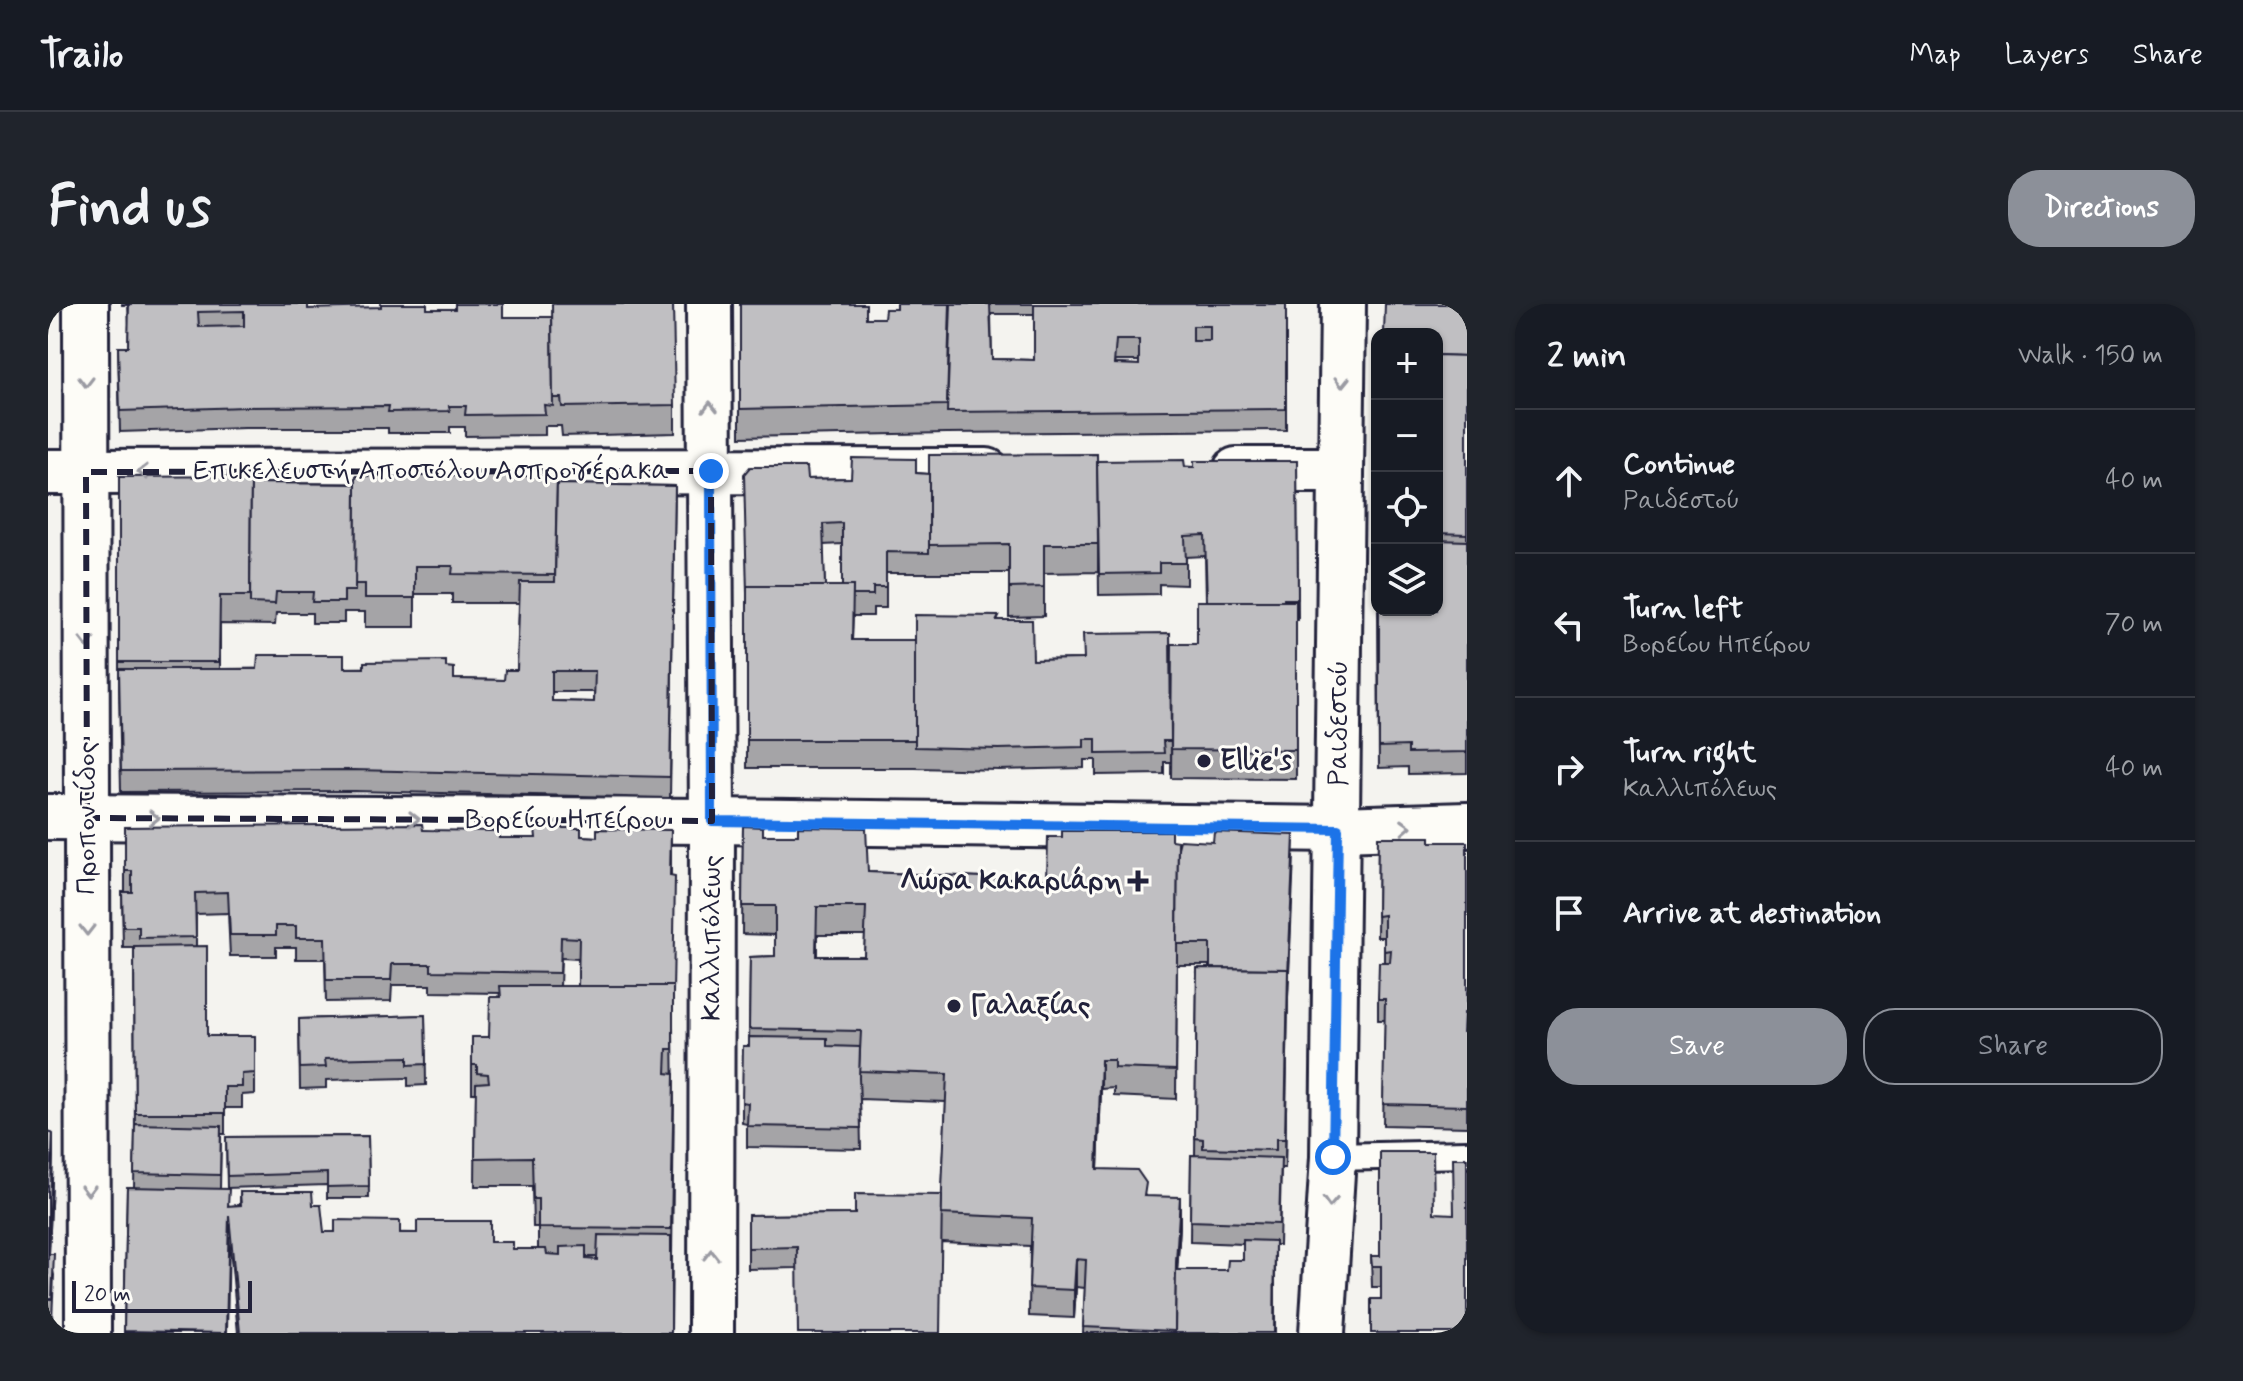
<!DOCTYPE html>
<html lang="en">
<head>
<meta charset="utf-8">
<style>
  body { margin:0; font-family:Mynerve,sans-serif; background:#20242c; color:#f1f3f6 }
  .controls { position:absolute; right:24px; top:24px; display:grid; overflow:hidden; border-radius:16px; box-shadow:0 2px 6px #0004 }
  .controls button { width:72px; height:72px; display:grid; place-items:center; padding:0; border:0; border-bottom:2px solid #363941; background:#171b24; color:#f1f3f6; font:40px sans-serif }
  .scale { position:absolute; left:24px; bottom:20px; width:180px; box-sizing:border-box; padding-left:8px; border:4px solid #22223b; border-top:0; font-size:22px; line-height:28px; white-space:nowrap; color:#22223b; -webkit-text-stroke:6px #fdfcf7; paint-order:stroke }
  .stop { position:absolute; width:24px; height:24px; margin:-18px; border:6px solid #1a73e8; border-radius:50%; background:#fff }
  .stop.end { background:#1a73e8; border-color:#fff; box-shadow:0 2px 8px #0008 }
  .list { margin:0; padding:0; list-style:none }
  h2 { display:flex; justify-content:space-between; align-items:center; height:104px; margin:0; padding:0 32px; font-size:34px }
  h2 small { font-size:26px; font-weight:400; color:#9ea1a6 }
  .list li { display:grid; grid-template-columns:52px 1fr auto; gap:24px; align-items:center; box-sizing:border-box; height:144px; padding:0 32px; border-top:2px solid #363941 }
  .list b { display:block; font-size:30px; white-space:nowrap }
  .list p { margin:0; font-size:26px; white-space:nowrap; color:#9ea1a6 }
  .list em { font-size:26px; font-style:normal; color:#9ea1a6 }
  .actions { display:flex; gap:16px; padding:24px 32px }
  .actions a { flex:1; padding:18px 0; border:2px solid #8c9099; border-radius:32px; text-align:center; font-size:28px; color:#8c9099 }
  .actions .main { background:#8c9099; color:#fff }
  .icon { flex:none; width:44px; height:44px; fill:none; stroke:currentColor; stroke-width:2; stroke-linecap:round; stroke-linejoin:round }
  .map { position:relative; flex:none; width:1419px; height:1029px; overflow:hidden; border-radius:32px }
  header { display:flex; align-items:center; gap:48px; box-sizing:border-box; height:112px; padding:0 40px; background:#171b24; border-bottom:2px solid #363941 }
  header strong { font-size:38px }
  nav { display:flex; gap:44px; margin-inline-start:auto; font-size:28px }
  .intro { display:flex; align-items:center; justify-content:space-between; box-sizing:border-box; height:192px; padding:0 48px }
  h1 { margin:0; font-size:56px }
  .button { padding:20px 36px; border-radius:32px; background:#8c9099; color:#fff; font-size:28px; font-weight:700 }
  main { display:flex; gap:48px; padding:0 48px }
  aside { flex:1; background:#171b24; border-radius:32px; box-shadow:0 2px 6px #0004 }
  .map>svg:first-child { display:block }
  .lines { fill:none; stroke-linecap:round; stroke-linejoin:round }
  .lane-casing { stroke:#22223b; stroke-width:32 }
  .street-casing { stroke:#22223b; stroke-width:50 }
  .secondary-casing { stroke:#22223b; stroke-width:50 }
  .lane { stroke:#fdfcf7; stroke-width:26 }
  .street { stroke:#fdfcf7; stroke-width:44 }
  .secondary { stroke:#fdfcf7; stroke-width:44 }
  .wall { fill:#a5a4a7; stroke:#22223b; stroke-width:2; fill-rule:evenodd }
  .shaded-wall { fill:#868688; stroke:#22223b; stroke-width:2 }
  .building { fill:#c0bfc2; stroke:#22223b; stroke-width:2; fill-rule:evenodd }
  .oneway { stroke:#9a9aa2 }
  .route { stroke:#1a73e8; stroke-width:10 }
  .marked { fill:none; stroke:#22223b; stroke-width:6; stroke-dasharray:16 10; stroke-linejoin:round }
  .poi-dot { fill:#22223b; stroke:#fdfcf7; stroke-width:3 }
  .labels { text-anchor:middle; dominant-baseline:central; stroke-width:6; stroke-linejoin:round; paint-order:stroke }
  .street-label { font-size:28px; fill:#22223b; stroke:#fdfcf7 }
  .poi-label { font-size:28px; font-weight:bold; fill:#22223b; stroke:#fdfcf7; text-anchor:start }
</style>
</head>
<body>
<header>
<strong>Trailo</strong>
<nav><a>Map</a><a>Layers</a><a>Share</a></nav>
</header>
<div class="intro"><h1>Find us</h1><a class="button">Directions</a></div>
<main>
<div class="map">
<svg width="1419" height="1029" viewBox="0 0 1419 1029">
  <rect width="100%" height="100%" fill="#f4f3ef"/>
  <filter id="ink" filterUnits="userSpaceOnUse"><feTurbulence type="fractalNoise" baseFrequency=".0125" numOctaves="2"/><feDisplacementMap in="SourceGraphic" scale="16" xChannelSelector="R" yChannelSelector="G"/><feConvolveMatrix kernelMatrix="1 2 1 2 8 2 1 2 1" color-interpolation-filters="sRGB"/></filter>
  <g filter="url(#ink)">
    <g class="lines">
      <defs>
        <polyline id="lane" points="1285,853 1419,850"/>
        <g id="street">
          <polyline points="38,0 40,1029"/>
          <polyline points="661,0 664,517 663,1029"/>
          <polyline points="1188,166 1293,166"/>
          <polyline points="0,168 939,167"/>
          <polyline points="1274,1029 1285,853 1295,0"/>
        </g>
        <polyline id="secondary" points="0,513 664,517 1290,525 1419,521"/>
      </defs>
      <use href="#lane" class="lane-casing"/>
      <use href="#street" class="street-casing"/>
      <use href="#secondary" class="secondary-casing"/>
      <use href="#lane" class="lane"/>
      <use href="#street" class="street"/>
      <use href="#secondary" class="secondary"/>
    </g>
    <g class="wall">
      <polygon points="74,0 260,0 260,5 379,5 455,13 627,101 627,129 514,132 513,122 497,122 497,131 417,132 417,123 402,123 402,129 340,129 340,124 197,124 72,128 70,43 80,43 81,20 80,1 74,1"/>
      <path d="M 692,0 L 819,14 L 836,14 L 848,5 L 903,0 L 1238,0 L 1238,126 L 899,129 L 692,133 ZM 943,10 L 986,10 L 986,56 L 944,55 ZM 1068,57 L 1091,57 L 1091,61 L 1067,60 Z"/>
      <polygon points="1419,0 1419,469 1360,470 1360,463 1331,464 1330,306 1389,306 1389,30"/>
      <path d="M 1050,157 L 1146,163 L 1249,157 L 1250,316 L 1248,316 L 1248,475 L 1123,474 L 1124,340 L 1149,340 L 1158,297 L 1157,252 L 1138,253 L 1138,281 L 1111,280 L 1111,290 L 1051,291 L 1050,198 L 1050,268 L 996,269 L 996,312 L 961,313 L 961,269 L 838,269 L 838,304 L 825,304 L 825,312 L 805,312 L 804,336 L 867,336 L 951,316 L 985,356 L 1036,355 L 1122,329 L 1123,458 L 1116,458 L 1116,470 L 1048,471 L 1048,456 L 1036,456 L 1036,464 L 951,466 L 867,464 L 699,464 L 699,310 L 759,175 L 803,174 L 868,169 L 881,170 ZM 794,240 L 794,282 L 777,282 L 775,241 Z"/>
      <path d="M 71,173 L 203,179 L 509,180 L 627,182 L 622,494 L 305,487 L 73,488 L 71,386 ZM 367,290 L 404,290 L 404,299 L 471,299 L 469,366 L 456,376 L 406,375 L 398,363 L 172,365 L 172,320 L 227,321 L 228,309 L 264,309 L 264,319 L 296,319 L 296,308 L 317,308 L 317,323 L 367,323 ZM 504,388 L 546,388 L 546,398 L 504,397 Z"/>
      <path d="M 695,522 L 715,531 L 820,568 L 999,576 L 1123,536 L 1130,544 L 1246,552 L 1240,693 L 1237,864 L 1233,864 L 1231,941 L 1227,941 L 1227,1029 L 1035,1029 L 1037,984 L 1028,983 L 1026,1014 L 981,1012 L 982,942 L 894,938 L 749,964 L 700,965 L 700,911 L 807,910 L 894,891 L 898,798 L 812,795 L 813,845 L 699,843 L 699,820 L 694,819 L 694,798 L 701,742 L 702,653 L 727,652 L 727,631 L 694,630 ZM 769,631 L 817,631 L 816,652 L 769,652 ZM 1129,642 L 1129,661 L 1162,661 L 1162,664 L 1149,664 L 1147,851 L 1143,851 L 1142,938 L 1195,940 L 1195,956 L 1179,966 L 1129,966 L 1132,922 L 1098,892 L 1050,865 L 1053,785 L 1066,784 L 1066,792 L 1128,795 Z"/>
      <path d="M 77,523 L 375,526 L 451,534 L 487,534 L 533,532 L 549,533 L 623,526 L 623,572 L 626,798 L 623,1029 L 190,1029 L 181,932 L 179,1029 L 76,1029 L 79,883 L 86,883 L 87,830 L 86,644 L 75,644 L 74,588 L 77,588 ZM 180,609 L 182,652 L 228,652 L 228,643 L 248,643 L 248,655 L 277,655 L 278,698 L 343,697 L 344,681 L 383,681 L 383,688 L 452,689 L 441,733 L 424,733 L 424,789 L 428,789 L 427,882 L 484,882 L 485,923 L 490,923 L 490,945 L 465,945 L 369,917 L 369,929 L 276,928 L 265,901 L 192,888 L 192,901 L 181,902 L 172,885 L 173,830 L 177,830 L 177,804 L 194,804 L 194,791 L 207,790 L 207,732 L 159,732 L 148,642 L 148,610 ZM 513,654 L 530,655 L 530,682 L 512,682 ZM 538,953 L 549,953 L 549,956 L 538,955 Z"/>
      <polygon points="1330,533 1382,538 1419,538 1419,823 1335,821 1337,716 1330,716 1330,695 1336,658 1336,633 1329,633"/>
      <polygon points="377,711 378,781 360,782 360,774 278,776 278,784 252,785 251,715"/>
      <polygon points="0,826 5,851 1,950 6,971 4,1016 0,1016"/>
      <polygon points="320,832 321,894 279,894 279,881 179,884 178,833"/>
      <polygon points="1386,909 1419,1029 1333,995 1333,983 1324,983 1323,952 1332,952"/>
    </g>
    <g class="shaded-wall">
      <polygon points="1246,531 1240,693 1237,864 1240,665"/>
      <polygon points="1053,756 1053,785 1049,893 1049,865"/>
      <polygon points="5,830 5,851 1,951 1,930"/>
      <polygon points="1132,893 1132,922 1128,987 1128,958"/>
      <polygon points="1028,955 1028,983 1026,1014 1026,986"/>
    </g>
    <g class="building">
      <path d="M 81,0 L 260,0 L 260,5 L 333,3 L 333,0 L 379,0 L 379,5 L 407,5 L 407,0 L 455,0 L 455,13 L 504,13 L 505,102 L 496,101 L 497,110 L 417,111 L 418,102 L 401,102 L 402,107 L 340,108 L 341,102 L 197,103 L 72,107 L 70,43 L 80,43 ZM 196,7 L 196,22 L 151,23 L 150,8 Z"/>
      <polygon points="504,0 625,0 627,101 514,103 513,94 505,94"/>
      <polygon points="692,0 818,0 818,14 836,14 837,5 849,5 849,0 902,0 899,101 692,105"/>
      <path d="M 903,0 L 942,0 L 944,55 L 986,56 L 986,0 L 1238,0 L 1238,105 L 899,108 ZM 1145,22 L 1162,22 L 1162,37 L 1145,37 ZM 1068,36 L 1091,36 L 1091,61 L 1066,60 Z"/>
      <polygon points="1337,0 1419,0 1419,52 1389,51 1389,30 1336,30"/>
      <polygon points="1389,51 1419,52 1419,230 1389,229"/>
      <polygon points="1049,150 1050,240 996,240 996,283 961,284 961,240 881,241 881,151"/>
      <polygon points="804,154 868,155 868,169 881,170 881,249 838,248 838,283 825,283 825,291 804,291 805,282 794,282 794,219 775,220 777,282 699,282 699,289 696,170 702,163 758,163 759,175 803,174"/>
      <polygon points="1136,156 1137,163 1146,163 1146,157 1249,157 1250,295 1236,295 1236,297 1159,297 1157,231 1137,232 1138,259 1111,259 1111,269 1051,270 1049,157"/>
      <polygon points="203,172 202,292 172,292 171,358 71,358 71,173"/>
      <polygon points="308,172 509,172 507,271 404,270 405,262 367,262 367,294 317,294 317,280 307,280"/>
      <polygon points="203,179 308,180 307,287 296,287 296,298 264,298 265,288 228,288 227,300 202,299"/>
      <path d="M 509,180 L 627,182 L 622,473 L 305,466 L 73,467 L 71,365 L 209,365 L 210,351 L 296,351 L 296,364 L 316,364 L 316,358 L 398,357 L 398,363 L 406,364 L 406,375 L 456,376 L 457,366 L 469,366 L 472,278 L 507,278 ZM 504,367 L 547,367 L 546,398 L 504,397 Z"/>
      <polygon points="1389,236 1419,237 1419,448 1360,449 1360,442 1331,443 1331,306 1389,306"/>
      <polygon points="699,282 805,282 804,336 867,336 867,436 699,436"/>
      <polygon points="1149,297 1248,297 1248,446 1123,445 1124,340 1149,340"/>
      <polygon points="867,311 951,312 949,316 984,316 985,356 1036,355 1035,330 1122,329 1123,437 1115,437 1116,449 1048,450 1048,435 1036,435 1036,443 951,445 867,443"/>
      <polygon points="374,520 375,526 452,527 451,534 488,534 487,524 533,524 533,532 549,533 549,525 623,526 622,572 627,573 625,690 625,682 530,682 531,634 513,633 512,669 383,667 383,660 344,660 343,676 278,676 277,634 248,634 248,622 228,622 228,631 182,631 180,588 147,589 148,633 91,634 91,623 75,623 74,588 84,588 84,567 77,567 77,523"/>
      <path d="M 695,522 L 715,523 L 715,531 L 750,531 L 750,523 L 818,524 L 820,568 L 999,576 L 1000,533 L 1014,533 L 1014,527 L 1123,527 L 1123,536 L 1130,537 L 1128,766 L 1066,764 L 1066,756 L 1053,756 L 1049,865 L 1089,866 L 1098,879 L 1096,892 L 1132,893 L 1128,958 L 1127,1027 L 1035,1023 L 1038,956 L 1028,955 L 1026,986 L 981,984 L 984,914 L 893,910 L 899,770 L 811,767 L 813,727 L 701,725 L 702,653 L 727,652 L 727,602 L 694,602 ZM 769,603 L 818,603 L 816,652 L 768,652 Z"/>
      <polygon points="1166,528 1246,531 1240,672 1240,665 1162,664 1162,640 1129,640 1130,544 1132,536 1165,538"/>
      <polygon points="1330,533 1382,533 1382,538 1419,538 1419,709 1416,709 1415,728 1419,728 1419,802 1335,800 1337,695 1330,695 1331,658 1342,658 1343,646 1336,647 1336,611 1329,612"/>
      <polygon points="159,642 159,732 207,732 207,769 194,770 194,783 177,783 177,809 87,809 86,643"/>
      <polygon points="1149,664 1240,665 1237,835 1228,835 1228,846 1155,844 1155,835 1147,834"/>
      <polygon points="452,682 625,682 625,745 619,745 618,769 626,770 623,925 490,924 490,895 485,895 484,853 427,854 428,779 441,778 440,770 429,769 429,761 424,761 424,733 441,733 442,693 453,693"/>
      <polygon points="377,711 378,760 360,761 360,753 277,755 278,763 252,764 251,715"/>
      <polygon points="701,733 779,734 779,742 812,743 811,774 813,824 699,822 700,799 694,798 695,742 701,742"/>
      <polygon points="87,820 173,822 172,871 86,869"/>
      <polygon points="0,826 5,830 1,930 0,930"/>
      <polygon points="320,832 321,882 279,883 279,869 179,872 178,833"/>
      <polygon points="1332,848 1385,848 1386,909 1406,910 1405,854 1419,854 1419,1029 1323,1029 1323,995 1333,995 1333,962 1324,962 1323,952 1332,952"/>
      <polygon points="1143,851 1233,854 1231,920 1142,917"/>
      <polygon points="79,883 181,885 180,902 193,901 192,888 264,888 265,901 273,901 276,928 287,928 287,916 352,917 352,929 369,929 369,917 442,917 442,938 465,938 465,945 498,945 499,950 512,951 512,943 538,942 538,955 549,956 550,931 623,932 623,1029 192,1029 181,911 178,1029 76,1027"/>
      <polygon points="807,890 894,891 892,1029 750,1029 749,943 700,944 700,911 807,910"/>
      <polygon points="1195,936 1227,937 1226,1029 1127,1029 1128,966 1179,966 1180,956 1195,956"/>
      <polygon points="0,950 6,950 4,995 0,995"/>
    </g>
    <defs><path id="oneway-chevron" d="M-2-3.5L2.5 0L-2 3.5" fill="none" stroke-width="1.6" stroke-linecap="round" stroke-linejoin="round" transform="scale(2)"/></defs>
    <g class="oneway">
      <use href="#oneway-chevron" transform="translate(38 78) rotate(90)"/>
      <use href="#oneway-chevron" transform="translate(1294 78) rotate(91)"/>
      <use href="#oneway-chevron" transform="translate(662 103) rotate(-91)"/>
      <use href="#oneway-chevron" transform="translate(95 168) rotate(180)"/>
      <use href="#oneway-chevron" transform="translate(39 338) rotate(90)"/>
      <use href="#oneway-chevron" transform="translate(106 514)"/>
      <use href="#oneway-chevron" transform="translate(366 515)"/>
      <use href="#oneway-chevron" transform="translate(1358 523) rotate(-2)"/>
      <use href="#oneway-chevron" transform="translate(39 626) rotate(90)"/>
      <use href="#oneway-chevron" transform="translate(40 886) rotate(90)"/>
      <use href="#oneway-chevron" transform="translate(1282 898) rotate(93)"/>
      <use href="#oneway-chevron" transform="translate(663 951) rotate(-90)"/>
    </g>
  </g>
  <g class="lines" filter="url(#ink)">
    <polyline class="route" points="663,167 664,517 1290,525 1285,853"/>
  </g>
  <path class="marked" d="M 663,167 L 664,517 L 39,514 L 38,168 Z"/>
  <g class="poi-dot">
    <circle cx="1156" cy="457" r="8"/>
    <path d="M1086 565h8v8h8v8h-8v8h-8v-8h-8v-8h8z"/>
    <circle cx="906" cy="702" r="8"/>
  </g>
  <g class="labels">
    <g class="street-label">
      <text x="383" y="167">Επικελευστή Αποστόλου Ασπρογέρακα</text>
      <text transform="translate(1291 419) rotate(-90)">Ραιδεστού</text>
      <text transform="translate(39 514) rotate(-90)">Προποντίδος</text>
      <text x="518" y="516">Βορείου Ηπείρου</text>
      <text transform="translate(664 634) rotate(-90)">Καλλιπόλεως</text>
    </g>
    <g class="poi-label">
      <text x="1172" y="457">Ellie's</text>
      <text x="1074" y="577" text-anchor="end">Λώρα Κακαριάρη</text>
      <text x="922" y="702">Γαλαξίας</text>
    </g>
  </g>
</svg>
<div class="controls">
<button>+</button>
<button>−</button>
<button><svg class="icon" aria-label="locate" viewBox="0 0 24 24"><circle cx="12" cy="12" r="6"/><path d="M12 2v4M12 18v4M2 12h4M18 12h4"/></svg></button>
<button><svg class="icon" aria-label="layers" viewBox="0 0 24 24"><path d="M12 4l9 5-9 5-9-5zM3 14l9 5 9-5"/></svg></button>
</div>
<div class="scale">20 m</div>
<div class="stop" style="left:1285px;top:853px"></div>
<div class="stop end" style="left:663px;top:167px"></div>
</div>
<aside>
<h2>2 min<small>Walk · 150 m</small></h2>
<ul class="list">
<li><svg class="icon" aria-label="ahead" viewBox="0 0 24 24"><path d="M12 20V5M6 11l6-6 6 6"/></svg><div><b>Continue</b><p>Ραιδεστού</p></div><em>40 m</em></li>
<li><svg class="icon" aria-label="left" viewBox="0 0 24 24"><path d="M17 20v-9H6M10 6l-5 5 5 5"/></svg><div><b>Turn left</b><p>Βορείου Ηπείρου</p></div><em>70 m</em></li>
<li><svg class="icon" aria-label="right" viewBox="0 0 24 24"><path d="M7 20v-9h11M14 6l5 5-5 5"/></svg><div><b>Turn right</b><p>Καλλιπόλεως</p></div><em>40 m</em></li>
<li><svg class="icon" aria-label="arrive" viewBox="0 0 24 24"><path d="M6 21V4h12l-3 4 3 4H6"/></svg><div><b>Arrive at destination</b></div></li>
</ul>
<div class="actions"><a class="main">Save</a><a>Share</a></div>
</aside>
</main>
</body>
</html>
